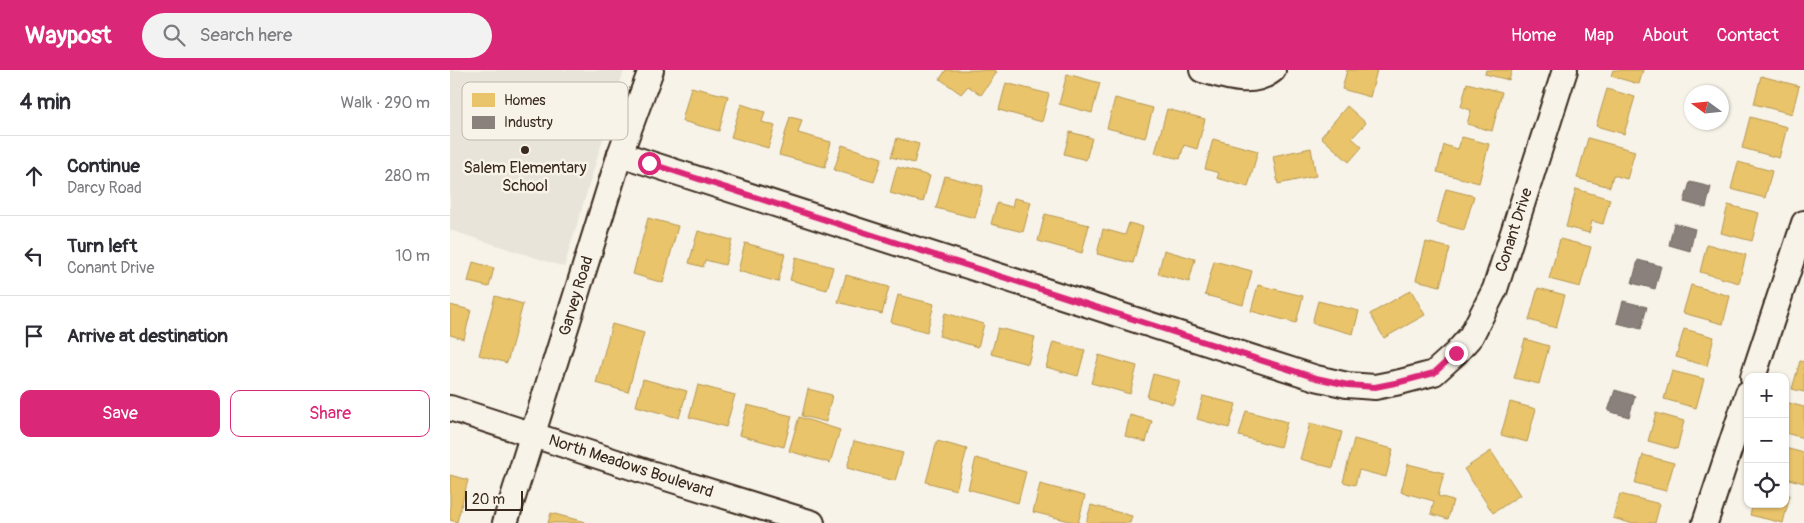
<!DOCTYPE html>
<html lang="en">
<head>
<meta charset="utf-8">
<style>
  body { margin:0; font-family:Pangolin,sans-serif; background:#f2f2f3; color:#2b2b33 }
  .controls { position:absolute; right:15px; bottom:15px; display:grid; overflow:hidden; border-radius:10px; box-shadow:0 1px 4px #0004 }
  .controls button { width:45px; height:45px; display:grid; place-items:center; padding:0; border:0; border-bottom:1px solid #e1e1e2; background:#fff; color:#2b2b33; font:25px sans-serif }
  .compass { position:absolute; left:1234px; top:15px; width:45px; height:45px; border-radius:50%; background:#fff; box-shadow:0 1px 4px #0004; rotate:285deg }
  .scale { position:absolute; left:15px; bottom:12px; width:58px; box-sizing:border-box; padding-left:5px; border:2px solid #3b2a1e; border-top:0; font-size:14px; line-height:18px; white-space:nowrap; color:#3b2a1e; -webkit-text-stroke:4px #f7f3e8; paint-order:stroke }
  .stop { position:absolute; width:15px; height:15px; margin:-11px; border:4px solid #db2777; border-radius:50%; background:#fff }
  .stop.end { background:#db2777; border-color:#fff; box-shadow:0 1px 5px #0008 }
  .list { margin:0; padding:0; list-style:none }
  h2 { display:flex; justify-content:space-between; align-items:center; height:65px; margin:0; padding:0 20px; font-size:21px }
  h2 small { font-size:16px; font-weight:400; color:#7c7c81 }
  .list li { display:grid; grid-template-columns:32px 1fr auto; gap:15px; align-items:center; box-sizing:border-box; height:80px; padding:0 20px; border-top:1px solid #e1e1e2 }
  .list b { display:block; font-size:19px; white-space:nowrap }
  .list p { margin:0; font-size:16px; white-space:nowrap; color:#7c7c81 }
  .list em { font-size:16px; font-style:normal; color:#7c7c81 }
  .actions { display:flex; gap:10px; padding:15px 20px }
  .actions a { flex:1; padding:11px 0; border:1px solid #db2777; border-radius:10px; text-align:center; font-size:18px; color:#db2777 }
  .actions .main { background:#db2777; color:#fff }
  .icon { flex:none; width:28px; height:28px; fill:none; stroke:currentColor; stroke-width:2; stroke-linecap:round; stroke-linejoin:round }
  .map { position:relative; flex:none; width:1354px; height:453px; overflow:hidden }
  header { display:flex; align-items:center; gap:30px; box-sizing:border-box; height:70px; padding:0 25px; background:#db2777; color:#fff }
  header strong { font-size:24px }
  nav { display:flex; gap:28px; margin-inline-start:auto; font-size:18px }
  .search { width:350px; height:45px; background:#f2f2f3; display:flex; align-items:center; gap:12px; box-sizing:border-box; padding:0 18px; border-radius:28px; color:#7c7c81; font-size:19px }
  main { display:flex }
  aside { flex:1; background:#fff }
  .map>svg:first-child { display:block }
  .built { fill:#e9e4d9 }
  .homes { fill:#e9c46a; stroke:#b59653 }
  .industry { fill:#8a817c; stroke:#726760 }
  .lines { fill:none; stroke-linecap:round; stroke-linejoin:round }
  .minor-casing { stroke:#3b2a1e; stroke-width:28 }
  .minor { stroke:#f7f3e8; stroke-width:24 }
  .route { stroke:#db2777; stroke-width:6 }
  .poi-dot { fill:#3b2a1e; stroke:#f7f3e8; stroke-width:2 }
  .labels { text-anchor:middle; dominant-baseline:central; stroke-width:5; stroke-linejoin:round; paint-order:stroke }
  .poi-label { font-size:16px; fill:#3b2a1e; stroke:#f7f3e8 }
  .street-label { font-size:16px; fill:#3b2a1e; stroke:#f7f3e8 }
  .key { fill:#f7f3e8; stroke:#bfb7ab; stroke-width:1 }
  .key-label { font-size:14px; fill:#3b2a1e }
</style>
</head>
<body>
<header>
<strong>Waypost</strong>
<div class="search"><svg class="icon" aria-label="search" viewBox="0 0 24 24"><circle cx="10" cy="10" r="6"/><path d="M15 15l6 6"/></svg>Search here</div>
<nav><a>Home</a><a>Map</a><a>About</a><a>Contact</a></nav>
</header>
<main>
<aside>
<h2>4 min<small>Walk · 290 m</small></h2>
<ul class="list">
<li><svg class="icon" aria-label="ahead" viewBox="0 0 24 24"><path d="M12 20V5M6 11l6-6 6 6"/></svg><div><b>Continue</b><p>Darcy Road</p></div><em>280 m</em></li>
<li><svg class="icon" aria-label="left" viewBox="0 0 24 24"><path d="M17 20v-9H6M10 6l-5 5 5 5"/></svg><div><b>Turn left</b><p>Conant Drive</p></div><em>10 m</em></li>
<li><svg class="icon" aria-label="arrive" viewBox="0 0 24 24"><path d="M6 21V4h12l-3 4 3 4H6"/></svg><div><b>Arrive at destination</b></div></li>
</ul>
<div class="actions"><a class="main">Save</a><a>Share</a></div>
</aside>
<div class="map">
<svg width="1354" height="453" viewBox="0 0 1354 453">
  <rect width="100%" height="100%" fill="#f7f3e8"/>
  <filter id="ink" filterUnits="userSpaceOnUse"><feTurbulence type="fractalNoise" baseFrequency=".02" numOctaves="2"/><feDisplacementMap in="SourceGraphic" scale="10" xChannelSelector="R" yChannelSelector="G"/><feConvolveMatrix kernelMatrix="1 2 1 2 8 2 1 2 1" color-interpolation-filters="sRGB"/></filter>
  <g filter="url(#ink)">
    <polygon class="built" points="0,0 174,0 114,197 0,160"/>
    <g class="homes">
      <polygon points="496,0 545,0 547,2 531,25 518,16 511,24 490,9"/>
      <polygon points="897,0 927,0 920,27 892,19"/>
      <polygon points="1036,0 1062,0 1059,10 1035,4"/>
      <polygon points="1163,0 1193,0 1189,14 1161,6"/>
      <polygon points="617,4 650,13 642,43 609,34"/>
      <polygon points="1311,6 1349,16 1342,44 1304,34"/>
      <polygon points="556,13 599,24 592,52 549,40"/>
      <polygon points="1017,13 1052,22 1042,61 1017,54 1021,40 1011,37"/>
      <polygon points="241,17 278,26 269,61 232,51"/>
      <polygon points="1157,19 1185,27 1174,64 1146,56"/>
      <polygon points="665,28 703,38 695,68 657,58"/>
      <polygon points="291,34 315,42 312,52 325,56 318,78 281,67"/>
      <polygon points="1242,34 1242,48 1238,47"/>
      <polygon points="897,36 916,53 902,68 912,77 899,92 871,67"/>
      <polygon points="717,39 755,49 747,79 734,75 730,89 705,83"/>
      <polygon points="340,47 352,50 348,63 381,72 375,97 329,85"/>
      <polygon points="1300,47 1337,57 1329,88 1292,78"/>
      <polygon points="620,62 642,68 636,90 614,84"/>
      <polygon points="1012,67 1039,74 1029,113 987,102 994,75 1008,79"/>
      <polygon points="447,68 469,74 464,93 441,87"/>
      <polygon points="1138,68 1185,81 1177,109 1163,105 1160,117 1127,108"/>
      <polygon points="763,69 808,81 798,117 767,108 769,103 755,99"/>
      <polygon points="392,75 432,88 424,112 384,100"/>
      <polygon points="861,78 866,106 828,114 823,86"/>
      <polygon points="1288,92 1322,101 1315,128 1281,119"/>
      <polygon points="447,97 480,106 473,132 440,123"/>
      <polygon points="495,106 533,116 525,148 486,138"/>
      <polygon points="996,119 1024,126 1014,160 987,153"/>
      <polygon points="1126,119 1160,129 1153,154 1142,151 1139,163 1116,157"/>
      <polygon points="564,128 581,132 573,162 541,154 547,133 562,137"/>
      <polygon points="1278,135 1309,143 1302,171 1271,163"/>
      <polygon points="595,144 639,155 632,183 588,171"/>
      <polygon points="198,148 228,156 213,213 183,204"/>
      <polygon points="679,153 693,157 683,193 647,184 653,159 675,165"/>
      <polygon points="248,161 282,170 275,195 255,190 253,197 239,193"/>
      <polygon points="1110,169 1141,177 1130,217 1099,209"/>
      <polygon points="976,172 1000,178 990,216 966,210"/>
      <polygon points="295,173 335,184 328,212 288,201"/>
      <polygon points="1257,174 1296,185 1289,213 1250,202"/>
      <polygon points="714,180 745,189 739,212 708,204"/>
      <polygon points="346,187 383,197 377,220 340,210"/>
      <polygon points="764,191 802,201 793,235 755,225"/>
      <polygon points="23,192 44,198 39,217 18,212"/>
      <polygon points="396,205 439,217 432,244 388,232"/>
      <polygon points="808,215 853,226 846,253 801,241"/>
      <polygon points="1241,215 1280,226 1273,254 1233,243"/>
      <polygon points="1088,218 1115,225 1106,258 1079,250"/>
      <polygon points="961,220 975,245 934,268 920,244"/>
      <polygon points="448,225 484,234 477,262 441,252"/>
      <polygon points="45,226 73,234 57,293 29,285"/>
      <polygon points="868,231 909,241 903,264 862,253"/>
      <polygon points="0,235 21,240 14,269 0,265"/>
      <polygon points="495,243 534,254 528,277 489,266"/>
      <polygon points="162,254 194,263 178,322 146,313"/>
      <polygon points="548,258 585,267 578,294 541,284"/>
      <polygon points="1234,259 1264,267 1257,296 1226,287"/>
      <polygon points="1075,269 1099,276 1089,314 1064,308"/>
      <polygon points="603,272 635,280 628,306 596,297"/>
      <polygon points="649,285 687,296 680,324 641,313"/>
      <polygon points="1350,291 1354,292 1354,322 1342,319"/>
      <polygon points="1222,301 1254,309 1246,338 1214,329"/>
      <polygon points="703,304 730,311 723,334 697,327"/>
      <polygon points="193,309 237,321 229,348 186,336"/>
      <polygon points="248,315 285,325 276,357 239,347"/>
      <polygon points="358,319 382,325 376,352 352,346"/>
      <polygon points="753,326 786,334 779,358 747,349"/>
      <polygon points="1060,332 1086,339 1077,372 1051,365"/>
      <polygon points="1335,332 1354,337 1354,368 1335,363"/>
      <polygon points="297,335 342,346 334,377 289,365"/>
      <polygon points="796,341 837,352 830,377 789,366"/>
      <polygon points="1206,343 1234,351 1227,379 1198,371"/>
      <polygon points="680,345 702,351 696,372 675,366"/>
      <polygon points="349,347 390,360 380,393 339,381"/>
      <polygon points="860,353 892,362 883,398 850,389"/>
      <polygon points="904,369 943,379 936,407 909,400 905,415 893,412"/>
      <polygon points="404,371 453,383 445,411 397,398"/>
      <polygon points="487,371 517,379 506,420 476,412"/>
      <polygon points="1335,378 1354,383 1354,413 1335,408"/>
      <polygon points="1041,381 1070,425 1043,443 1014,399"/>
      <polygon points="1193,385 1224,393 1216,421 1185,413"/>
      <polygon points="526,388 576,402 568,433 518,419"/>
      <polygon points="958,394 994,403 988,426 1003,430 998,449 981,444 984,431 951,422"/>
      <polygon points="0,405 18,410 7,452 0,450"/>
      <polygon points="590,414 635,426 628,453 583,442"/>
      <polygon points="1335,423 1340,425 1333,453 1300,445 1303,434 1335,434"/>
      <polygon points="1170,424 1210,434 1205,453 1180,453 1163,448"/>
      <polygon points="641,435 682,446 680,453 636,453"/>
      <polygon points="101,443 135,452 135,453 98,453"/>
    </g>
    <g class="industry">
      <polygon points="1240,112 1261,117 1256,138 1234,132"/>
      <polygon points="1224,153 1245,159 1240,181 1219,175"/>
      <polygon points="1188,190 1211,196 1205,219 1182,213"/>
      <polygon points="1173,231 1197,237 1191,259 1167,253"/>
      <polygon points="1165,320 1185,326 1179,347 1158,341"/>
    </g>
    <g class="lines">
      <defs>
        <g id="minor">
          <path d="M 752,0 C 776,7 802,17 823,0"/>
          <polyline points="170,84 866,308 897,315 925,317 950,312 984,303 1006,283 1021,266 1045,219 1115,0"/>
          <polyline points="1303,307 1354,153"/>
          <polyline points="0,338 197,402 362,453"/>
          <polyline points="55,453 170,84 201,0"/>
          <polyline points="1255,453 1298,323"/>
        </g>
      </defs>
      <use href="#minor" class="minor-casing"/>
      <use href="#minor" class="minor"/>
    </g>
  </g>
  <g class="lines" filter="url(#ink)">
    <polyline class="route" points="199,93 866,308 898,315 925,317 950,312 984,303 1006,283"/>
  </g>
  <circle class="poi-dot" cx="75" cy="80" r="5"/>
  <g class="labels">
    <g class="poi-label">
      <text x="75" y="98">Salem Elementary<tspan x="75" dy="18">School</tspan></text>
    </g>
    <g class="street-label">
      <text transform="translate(1064 160) rotate(-72)">Conant Drive</text>
      <text transform="translate(126 226) rotate(-73)">Garvey Road</text>
      <text transform="translate(181 396) rotate(18)">North Meadows Boulevard</text>
    </g>
  </g>
  <rect x="12" y="12" width="166" height="58" rx="8" class="key"/>
  <rect x="22" y="23" width="23" height="14" fill="#e9c46a"/>
  <rect x="22" y="46" width="23" height="13" fill="#8a817c"/>
  <g class="key-label">
    <text x="54" y="35">Homes</text>
    <text x="54" y="57">Industry</text>
  </g>
</svg>
<div class="controls">
<button>+</button>
<button>−</button>
<button><svg class="icon" aria-label="locate" viewBox="0 0 24 24"><circle cx="12" cy="12" r="6"/><path d="M12 2v4M12 18v4M2 12h4M18 12h4"/></svg></button>
</div>
<svg class="compass" viewBox="-18 -18 36 36"><path d="M0-13l5 13h-10z" fill="#e53935"/><path d="M0 13l5-13h-10z" fill="#7c7c81"/></svg>
<div class="scale">20 m</div>
<div class="stop" style="left:199px;top:93px"></div>
<div class="stop end" style="left:1006px;top:283px"></div>
</div>
</main>
</body>
</html>
